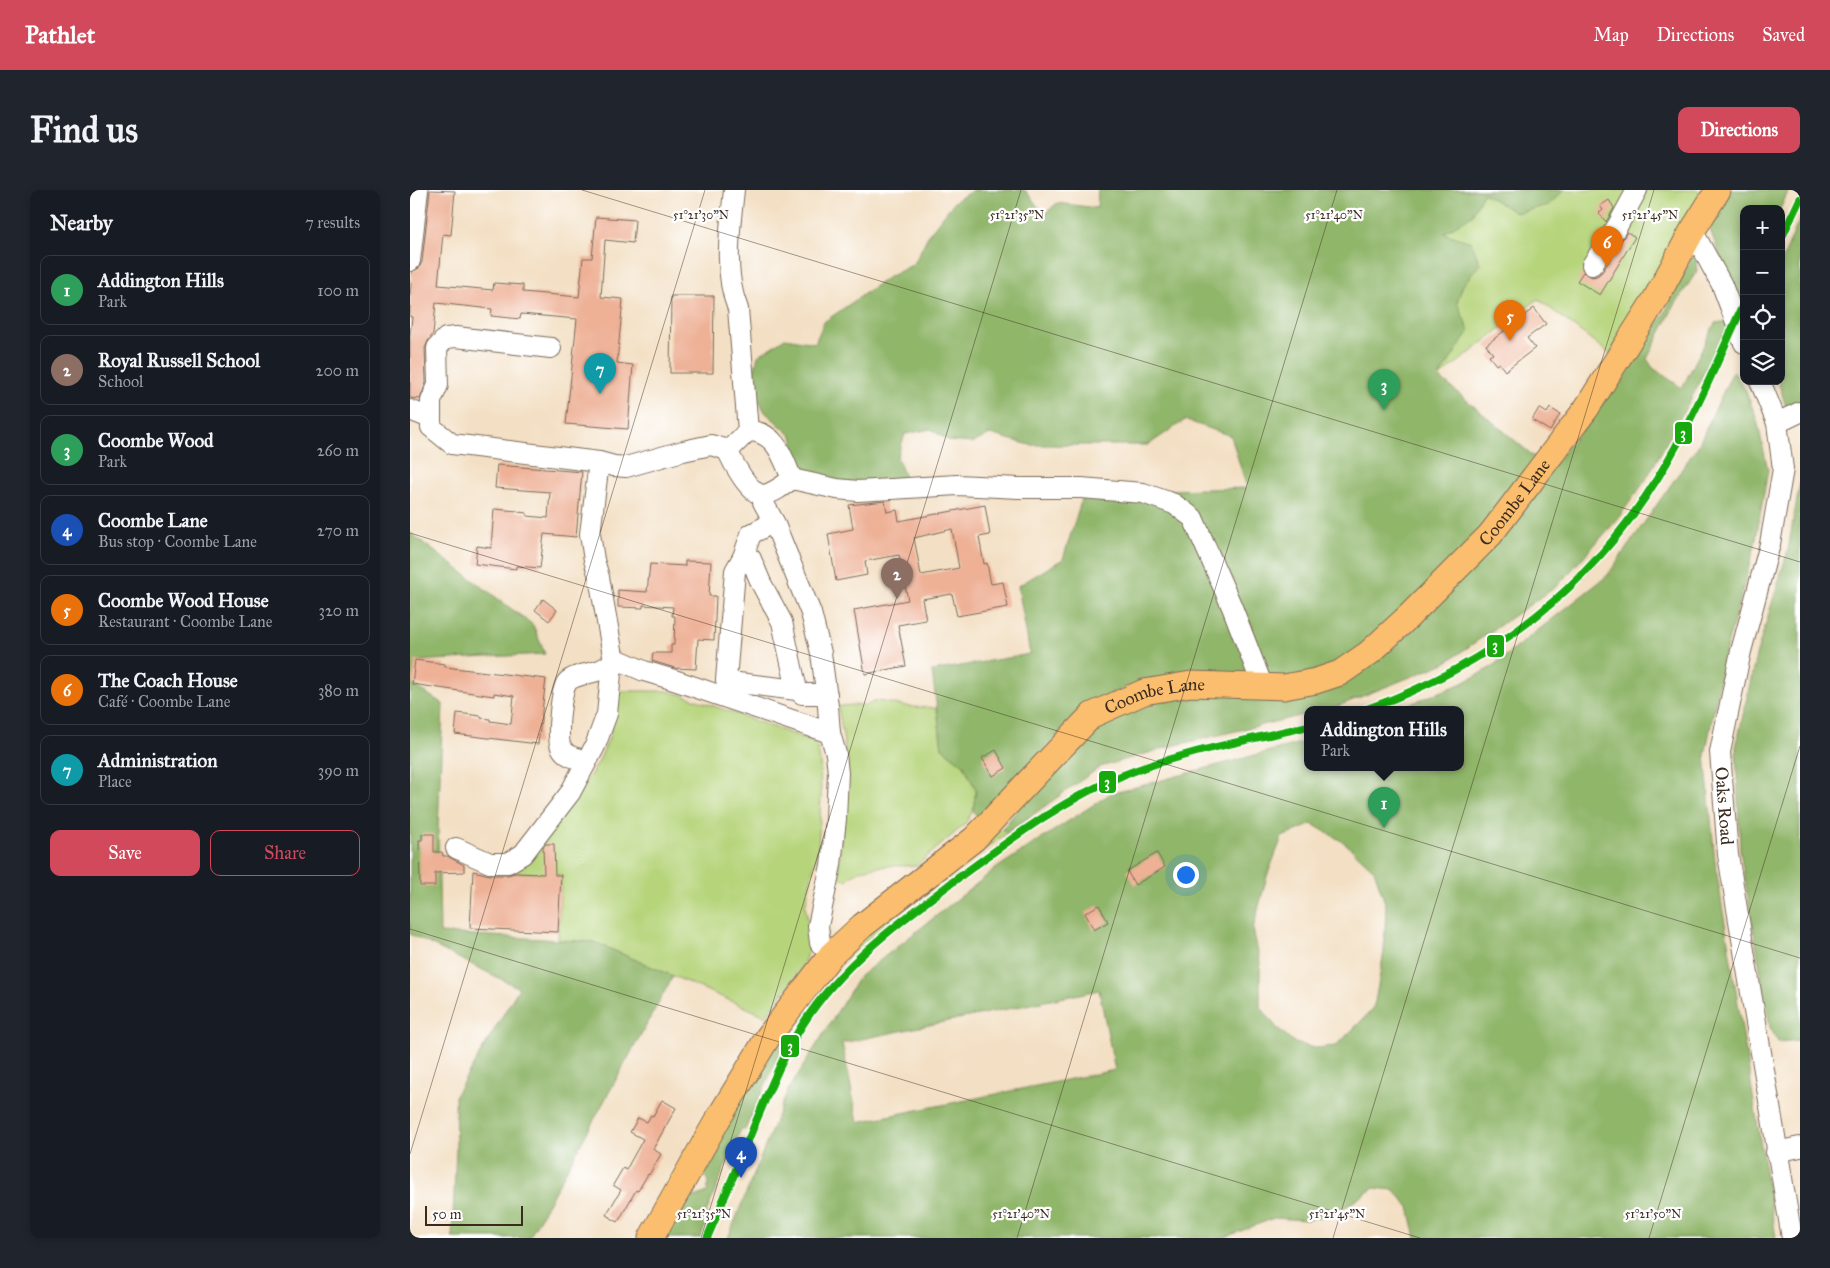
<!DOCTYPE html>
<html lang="en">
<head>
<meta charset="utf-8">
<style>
  body { margin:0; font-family:"IM FELL Great Primer",serif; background:#20242c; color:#f1f3f6 }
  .controls { position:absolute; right:15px; top:15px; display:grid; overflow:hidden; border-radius:10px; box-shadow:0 2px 8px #0003 }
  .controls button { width:45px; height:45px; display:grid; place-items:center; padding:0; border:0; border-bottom:1px solid #363941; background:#171b24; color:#f1f3f6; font:25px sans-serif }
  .scale { position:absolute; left:15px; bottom:12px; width:98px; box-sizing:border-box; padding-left:5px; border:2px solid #3b2a1e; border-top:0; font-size:14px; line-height:18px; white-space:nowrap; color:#3b2a1e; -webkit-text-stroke:4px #fff; paint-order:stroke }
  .you { position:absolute; left:775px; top:684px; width:18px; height:18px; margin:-12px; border:4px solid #fff; border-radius:50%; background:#1a73e8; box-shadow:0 0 0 8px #1a73e833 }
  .badge { display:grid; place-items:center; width:32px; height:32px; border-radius:50%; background:#d1495b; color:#fff; font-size:16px; font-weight:700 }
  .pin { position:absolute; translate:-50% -41px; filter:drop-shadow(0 1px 2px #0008) }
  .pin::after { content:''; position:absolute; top:26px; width:18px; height:15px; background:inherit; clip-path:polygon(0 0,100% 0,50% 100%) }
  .popup { position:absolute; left:894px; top:516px; width:160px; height:65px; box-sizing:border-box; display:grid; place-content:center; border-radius:10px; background:#171b24; filter:drop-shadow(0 1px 4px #0005); font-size:16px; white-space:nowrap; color:#9ea1a6 }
  .popup b { font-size:19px; color:#f1f3f6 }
  .popup::after { content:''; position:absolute; left:50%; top:100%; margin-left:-10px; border:10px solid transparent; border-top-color:#171b24 }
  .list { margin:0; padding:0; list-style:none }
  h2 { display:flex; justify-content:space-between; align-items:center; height:65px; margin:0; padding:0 20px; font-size:21px }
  h2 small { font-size:16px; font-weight:400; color:#9ea1a6 }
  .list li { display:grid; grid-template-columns:32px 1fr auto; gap:15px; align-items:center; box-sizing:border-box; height:70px; margin:0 10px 10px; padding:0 10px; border:1px solid #363941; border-radius:10px }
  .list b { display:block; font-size:19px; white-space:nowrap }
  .list p { margin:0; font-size:16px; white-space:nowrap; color:#9ea1a6 }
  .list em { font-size:16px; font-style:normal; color:#9ea1a6 }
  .actions { display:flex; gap:10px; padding:15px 20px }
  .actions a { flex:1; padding:11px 0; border:1px solid #d1495b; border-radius:10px; text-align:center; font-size:18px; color:#d1495b }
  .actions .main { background:#d1495b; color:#fff }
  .icon { flex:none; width:28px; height:28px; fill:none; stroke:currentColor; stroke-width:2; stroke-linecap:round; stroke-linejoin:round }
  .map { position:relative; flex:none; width:1390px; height:1048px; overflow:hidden; border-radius:10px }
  header { display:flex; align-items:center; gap:30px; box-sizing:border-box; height:70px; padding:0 25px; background:#d1495b; color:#fff }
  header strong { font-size:24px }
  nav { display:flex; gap:28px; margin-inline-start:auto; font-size:18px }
  .intro { display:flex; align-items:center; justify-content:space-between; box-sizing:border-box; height:120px; padding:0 30px }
  h1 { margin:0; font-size:35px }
  .button { padding:12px 22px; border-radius:10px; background:#d1495b; color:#fff; font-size:18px; font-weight:700 }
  main { display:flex; gap:30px; padding:0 30px }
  aside { flex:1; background:#171b24; border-radius:10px; box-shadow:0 2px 8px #0003 }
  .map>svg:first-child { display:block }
  .green { fill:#b6d47a; stroke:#787f4c }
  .forest { fill:#90b66a; stroke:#667044; fill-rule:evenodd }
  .building { fill:#eeb196; fill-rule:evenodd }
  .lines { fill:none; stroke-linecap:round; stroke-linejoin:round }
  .minor-casing { stroke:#7b6958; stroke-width:22 }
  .major-casing { stroke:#7b6958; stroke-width:27 }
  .minor { stroke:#fff; stroke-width:20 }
  .major { stroke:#fabe6e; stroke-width:25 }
  .tram-1-casing { stroke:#fff; stroke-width:11 }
  .tram-1 { stroke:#18aa0c; stroke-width:8 }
  .ticks { fill:none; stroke:#3b2a1e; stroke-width:1; stroke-opacity:0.45 }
  .labels { text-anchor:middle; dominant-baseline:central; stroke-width:4.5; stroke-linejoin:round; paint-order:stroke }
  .street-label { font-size:18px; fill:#3b2a1e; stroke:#fff }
  .ticks-label { font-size:12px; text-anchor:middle; fill:#3b2a1e; stroke:#fff; stroke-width:4.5; stroke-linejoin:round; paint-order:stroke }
  .line-badge { stroke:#fff; stroke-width:2 }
  .badge-label { font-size:14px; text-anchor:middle; font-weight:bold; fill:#fff }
</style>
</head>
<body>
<header>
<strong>Pathlet</strong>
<nav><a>Map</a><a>Directions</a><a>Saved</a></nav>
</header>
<div class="intro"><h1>Find us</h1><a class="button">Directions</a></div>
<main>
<aside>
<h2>Nearby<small>7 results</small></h2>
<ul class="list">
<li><span class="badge" style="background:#2e9e5b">1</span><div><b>Addington Hills</b><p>Park</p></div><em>100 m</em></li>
<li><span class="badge" style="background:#8d6e63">2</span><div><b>Royal Russell School</b><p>School</p></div><em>200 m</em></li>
<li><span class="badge" style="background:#2e9e5b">3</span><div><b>Coombe Wood</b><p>Park</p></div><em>260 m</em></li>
<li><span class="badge" style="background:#1a4fb4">4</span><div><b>Coombe Lane</b><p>Bus stop · Coombe Lane</p></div><em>270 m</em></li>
<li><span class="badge" style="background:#e8710a">5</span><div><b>Coombe Wood House</b><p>Restaurant · Coombe Lane</p></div><em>320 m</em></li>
<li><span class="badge" style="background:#e8710a">6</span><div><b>The Coach House</b><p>Café · Coombe Lane</p></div><em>380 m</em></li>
<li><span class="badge" style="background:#0f9aa8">7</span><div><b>Administration</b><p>Place</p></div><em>390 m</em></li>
</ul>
<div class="actions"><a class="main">Save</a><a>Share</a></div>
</aside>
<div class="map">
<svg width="1390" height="1048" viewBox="0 0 1390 1048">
  <rect width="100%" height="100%" fill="#fff"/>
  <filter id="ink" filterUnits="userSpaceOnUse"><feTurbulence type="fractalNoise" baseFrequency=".02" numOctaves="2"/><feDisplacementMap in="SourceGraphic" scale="10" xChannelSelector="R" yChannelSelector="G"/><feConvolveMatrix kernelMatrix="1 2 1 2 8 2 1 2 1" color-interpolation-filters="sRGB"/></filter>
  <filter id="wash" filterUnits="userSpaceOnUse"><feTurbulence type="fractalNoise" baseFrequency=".0096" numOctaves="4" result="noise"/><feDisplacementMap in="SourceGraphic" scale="20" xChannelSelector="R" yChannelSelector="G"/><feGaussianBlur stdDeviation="1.12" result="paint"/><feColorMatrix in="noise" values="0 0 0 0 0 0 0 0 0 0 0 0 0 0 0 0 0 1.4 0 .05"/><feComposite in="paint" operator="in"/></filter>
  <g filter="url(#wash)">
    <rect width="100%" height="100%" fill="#f3dfc3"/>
    <g class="green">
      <polygon points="793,0 1298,0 1200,164 1128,109 1029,187"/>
      <polygon points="213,501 257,501 273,505 402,551 407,556 410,570 411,607 408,659 395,716 399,736 399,758 392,777 356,826 184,752 148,750 151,685 96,682 167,605 188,573 200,546 207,508"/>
      <path d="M 466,511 C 479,512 490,516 503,517 C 511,518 519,516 527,519 L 532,558 L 554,575 L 566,600 L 563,621 L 554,635 L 506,676 C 486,676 451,673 437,690 L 428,688 L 437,578 L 433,545 L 428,517 C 442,513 454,518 466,511 Z"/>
      <polygon points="592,639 597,643 483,727 434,770 452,745 531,689"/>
    </g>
    <g class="forest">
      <polygon points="563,0 613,0 616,1 634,25 647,13 687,18 688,0 1150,0 1152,2 1139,15 1106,23 1073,3 1062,25 1034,43 1061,52 1070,74 1053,95 1047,112 1059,141 1029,187 1127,269 1078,336 964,447 926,475 885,488 717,497 669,519 635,560 569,629 563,621 566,600 554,575 532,558 522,481 620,464 608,396 653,369 674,302 837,298 821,246 775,230 738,255 620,255 580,244 563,253 539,251 521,239 495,244 487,267 496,290 426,294 389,281 382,246 355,222 341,195 348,166 375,148 405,153 414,132 477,88 504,74 519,44 544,12"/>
      <polygon points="1320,0 1379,0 1370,19 1334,19 1334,96 1327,111 1299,37"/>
      <polygon points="1390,28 1390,211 1376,217 1368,191 1371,191 1371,73"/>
      <polygon points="1285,61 1287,81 1263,118 1237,169 1243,178 1272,198 1305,133 1320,131 1284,203 1235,291 1206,331 1147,396 1035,473 923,518 898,519 898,524 762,556 690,577 597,643 592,639 606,622 693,529 741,511 951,482 989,453 1059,380 1197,208 1254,124"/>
      <path d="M 1323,181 L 1336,201 L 1347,230 L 1358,280 L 1345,355 L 1316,459 L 1295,565 L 1305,672 L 1366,1048 L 1006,1048 L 999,1017 L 984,1000 L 964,998 L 937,1016 L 915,1026 L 897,1030 L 864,1028 L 813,1048 L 318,1048 L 377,902 L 449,787 L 588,677 L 700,604 L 898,551 L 898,577 L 1050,577 L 1050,519 L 988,519 L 1055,492 L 1080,478 L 1197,386 L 1288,256 ZM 902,634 L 935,653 L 964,680 L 976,716 L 974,762 L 965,812 L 962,820 L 926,856 L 905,858 L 885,853 L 866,837 L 850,816 L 850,771 L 843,739 L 857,686 L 872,647 ZM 689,800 L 705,880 L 448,932 L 432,853 Z"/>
      <polygon points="1390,292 1390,850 1368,852 1360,837 1330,661 1326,557 1346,466 1378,360"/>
      <polygon points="0,343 123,435 135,464 5,471 2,494 33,514 28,640 30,743 184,752 263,786 119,1048 42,1048 46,959 45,906 109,798 0,744"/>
      <polygon points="392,822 374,853 335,940 331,939 296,1023 298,1031 290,1048 247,1048 272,1003 285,1007 297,1002 299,991 296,987 287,982 357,863"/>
    </g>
    <g id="blocks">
      <g class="building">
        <polygon points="20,0 45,1 41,45 33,44 28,95 83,100 84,93 113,95 113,102 169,107 173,68 182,68 186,27 225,30 223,53 195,50 191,107 213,109 207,173 223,175 218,239 156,234 167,129 111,124 110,129 81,126 82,119 26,113 23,144 18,151 15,158 16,193 10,209 0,208 0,146 2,127 0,127 0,106 2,82 9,78 12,72"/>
        <polygon points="1199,10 1204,18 1196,32 1189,23 1193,20 1190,16"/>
        <polygon points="1217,42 1225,47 1190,105 1167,91 1173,82 1182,87 1187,86 1192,82"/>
        <polygon points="261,106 304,106 303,183 260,183"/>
        <polygon points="1124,118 1136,134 1117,148 1125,158 1095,181 1089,173 1086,175 1079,166 1083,164 1076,155"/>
        <polygon points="1129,218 1137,223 1140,218 1150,224 1140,241 1122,230"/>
        <polygon points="87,275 172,282 166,347 134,344 130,378 106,376 106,379 65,374 67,356 81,358 84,319 108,321 108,322 117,323 117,326 138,328 140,302 85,298"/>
        <path d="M 475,311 L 477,322 L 487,320 L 489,331 L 575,315 L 580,345 L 569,347 L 574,374 L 577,373 L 581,394 L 593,392 L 598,417 L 547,426 L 542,404 L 512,409 L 516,430 L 488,435 L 496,476 L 455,484 L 444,420 L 498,410 L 489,365 L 455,371 L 457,385 L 426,391 L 418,344 L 443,339 L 439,315 ZM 542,339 L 549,378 L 511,385 L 504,348 Z"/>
        <polygon points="275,371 301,372 299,406 306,406 304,450 288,449 286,479 265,478 242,471 243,463 261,463 261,455 264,455 265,426 262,426 263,417 233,415 233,418 208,417 208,400 237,402 240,374 275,376"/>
        <polygon points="133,409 147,420 139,431 125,420"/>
        <polygon points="5,470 35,474 35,477 136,489 128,554 45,544 47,523 71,526 71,528 80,529 80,531 101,534 104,506 84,503 84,506 70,504 2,494"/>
        <polygon points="586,560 596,578 583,586 572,568"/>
        <polygon points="12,644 24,644 24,662 32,662 33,666 37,666 54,675 54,682 25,683 25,696 10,696 9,650 12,650"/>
        <polygon points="135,654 144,654 145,685 151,685 148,742 60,738 63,681 80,685 98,685 105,683 134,684 133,658"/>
        <polygon points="747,663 755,677 725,695 717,681"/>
        <polygon points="689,715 698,732 684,740 675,723"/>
        <polygon points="252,910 266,918 243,959 251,964 239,985 238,984 228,1001 226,1000 208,1032 196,1025 211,1000 203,995 213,978 216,980 233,949 220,942 228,928 237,932 241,925 243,926"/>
      </g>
    </g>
  </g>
  <g filter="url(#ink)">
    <use href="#blocks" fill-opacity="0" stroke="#7b6958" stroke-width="1"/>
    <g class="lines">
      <defs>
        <g id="minor">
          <path d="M 324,0 C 320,39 313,82 328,119 L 338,241"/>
          <polyline points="1281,43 1287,49 1312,95 1334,153"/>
          <polyline points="0,71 8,0"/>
          <polyline points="1182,75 1208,35 1227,0"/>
          <polyline points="141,158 46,147 36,148 27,158 28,195 21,211 21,237 42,254 189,272 204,276 216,277 273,261 301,255 317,260"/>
          <path id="s1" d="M 1350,191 L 1367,233 L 1373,279 L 1360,354 L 1331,461 L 1310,562 L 1318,665 L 1382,1048"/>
          <polyline points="0,220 20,228"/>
          <polyline points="1367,233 1390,222"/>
          <path d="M 338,241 C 366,241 373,268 382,289 C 374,295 364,303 354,305 C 340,306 322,271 317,260 L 321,258 Z"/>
          <polyline points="382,289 427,299 448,301 547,295 609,298 671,298 733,303 764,314 783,328 822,417 853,497"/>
          <polyline points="353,305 353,312 364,332 401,423 411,463 418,516 420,543 426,564 428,583 426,629 421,675 408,736 410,753 421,765"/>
          <polyline points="333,367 341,344 364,332"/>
          <polyline points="387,500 320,492 316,490 325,381 333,367 341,369 351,393 372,432 387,500 392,504 417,504"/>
          <path d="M 177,570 C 167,569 156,567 151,557 C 146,548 151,499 157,492 C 165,484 180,484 190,480 C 198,477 201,471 211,471 L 234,481 L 261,489 L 420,543"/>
          <polyline points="46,658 80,673 98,673 113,664 160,603 185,556 197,524 201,484 204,471 189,387 184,370 180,344 189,272"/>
          <polyline points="1366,962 1390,957"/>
        </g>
        <g id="major">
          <path id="s2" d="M 241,1048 L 308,929 L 358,847 L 421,765 L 452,736 L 564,649 L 682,525 L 734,502 L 781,494 L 874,497 L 906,491 L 930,483 L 959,463 L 998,427 L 1080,345 L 1176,219 L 1246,108 L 1281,43 L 1308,0"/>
        </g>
      </defs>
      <use href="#minor" class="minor-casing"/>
      <use href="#major" class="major-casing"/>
      <use href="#minor" class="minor"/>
      <use href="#major" class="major"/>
      <defs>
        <g id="tram-1">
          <polyline points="1371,49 1390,9"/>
          <path d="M 957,519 C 1080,475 1178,400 1247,289 C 1282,233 1307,172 1334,113"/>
          <path d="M 297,1048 C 313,1011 329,973 344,936 C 359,901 373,865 393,834 C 432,773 491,731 548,688 C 600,650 652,610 711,586 C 771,562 836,551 898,536"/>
        </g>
      </defs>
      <use href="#tram-1" class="tram-1-casing"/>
      <use href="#tram-1" class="tram-1"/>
    </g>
  </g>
  <path class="ticks" d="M 172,0 L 1390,372M 0,343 L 1390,768M 0,739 L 1010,1048M 0,964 L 295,0M 291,1048 L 611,0M 607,1048 L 927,0M 923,1048 L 1244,0M 1239,1048 L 1390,556"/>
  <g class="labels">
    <g class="street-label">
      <text stroke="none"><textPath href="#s2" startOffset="1192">Coombe Lane</textPath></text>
      <text stroke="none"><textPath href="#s2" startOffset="758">Coombe Lane</textPath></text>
      <text stroke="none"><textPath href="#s1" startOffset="436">Oaks Road</textPath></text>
    </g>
  </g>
  <g class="ticks-label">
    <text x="291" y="29">51°21'30"N</text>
    <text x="607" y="29">51°21'35"N</text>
    <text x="924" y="29">51°21'40"N</text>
    <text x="1240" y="29">51°21'45"N</text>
    <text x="294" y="1028">51°21'35"N</text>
    <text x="611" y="1028">51°21'40"N</text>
    <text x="927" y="1028">51°21'45"N</text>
    <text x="1243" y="1028">51°21'50"N</text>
  </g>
  <g class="line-badge">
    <rect x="1264" y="231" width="19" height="24" rx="5" fill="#18aa0c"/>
    <rect x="1076" y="444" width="19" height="24" rx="5" fill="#18aa0c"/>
    <rect x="688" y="580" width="19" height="24" rx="5" fill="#18aa0c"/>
    <rect x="370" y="844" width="20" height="24" rx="5" fill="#18aa0c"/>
  </g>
  <g class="badge-label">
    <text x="1273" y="248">3</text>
    <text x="1085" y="460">3</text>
    <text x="697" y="597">3</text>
    <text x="380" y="861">3</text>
  </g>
</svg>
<div class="controls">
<button>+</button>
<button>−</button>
<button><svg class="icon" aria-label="locate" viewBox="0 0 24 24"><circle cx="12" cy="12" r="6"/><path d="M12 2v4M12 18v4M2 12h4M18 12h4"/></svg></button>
<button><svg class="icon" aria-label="layers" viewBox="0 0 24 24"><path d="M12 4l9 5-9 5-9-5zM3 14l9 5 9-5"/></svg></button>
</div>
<div class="scale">50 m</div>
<div class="you"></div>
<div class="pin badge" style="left:974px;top:638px;background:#2e9e5b">1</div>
<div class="popup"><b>Addington Hills</b>Park</div>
<div class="pin badge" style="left:487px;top:409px;background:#8d6e63">2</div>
<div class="pin badge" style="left:974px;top:220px;background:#2e9e5b">3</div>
<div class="pin badge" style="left:331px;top:988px;background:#1a4fb4">4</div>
<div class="pin badge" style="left:1100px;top:151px;background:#e8710a">5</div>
<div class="pin badge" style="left:1197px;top:77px;background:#e8710a">6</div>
<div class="pin badge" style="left:190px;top:204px;background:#0f9aa8">7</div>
</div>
</main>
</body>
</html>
